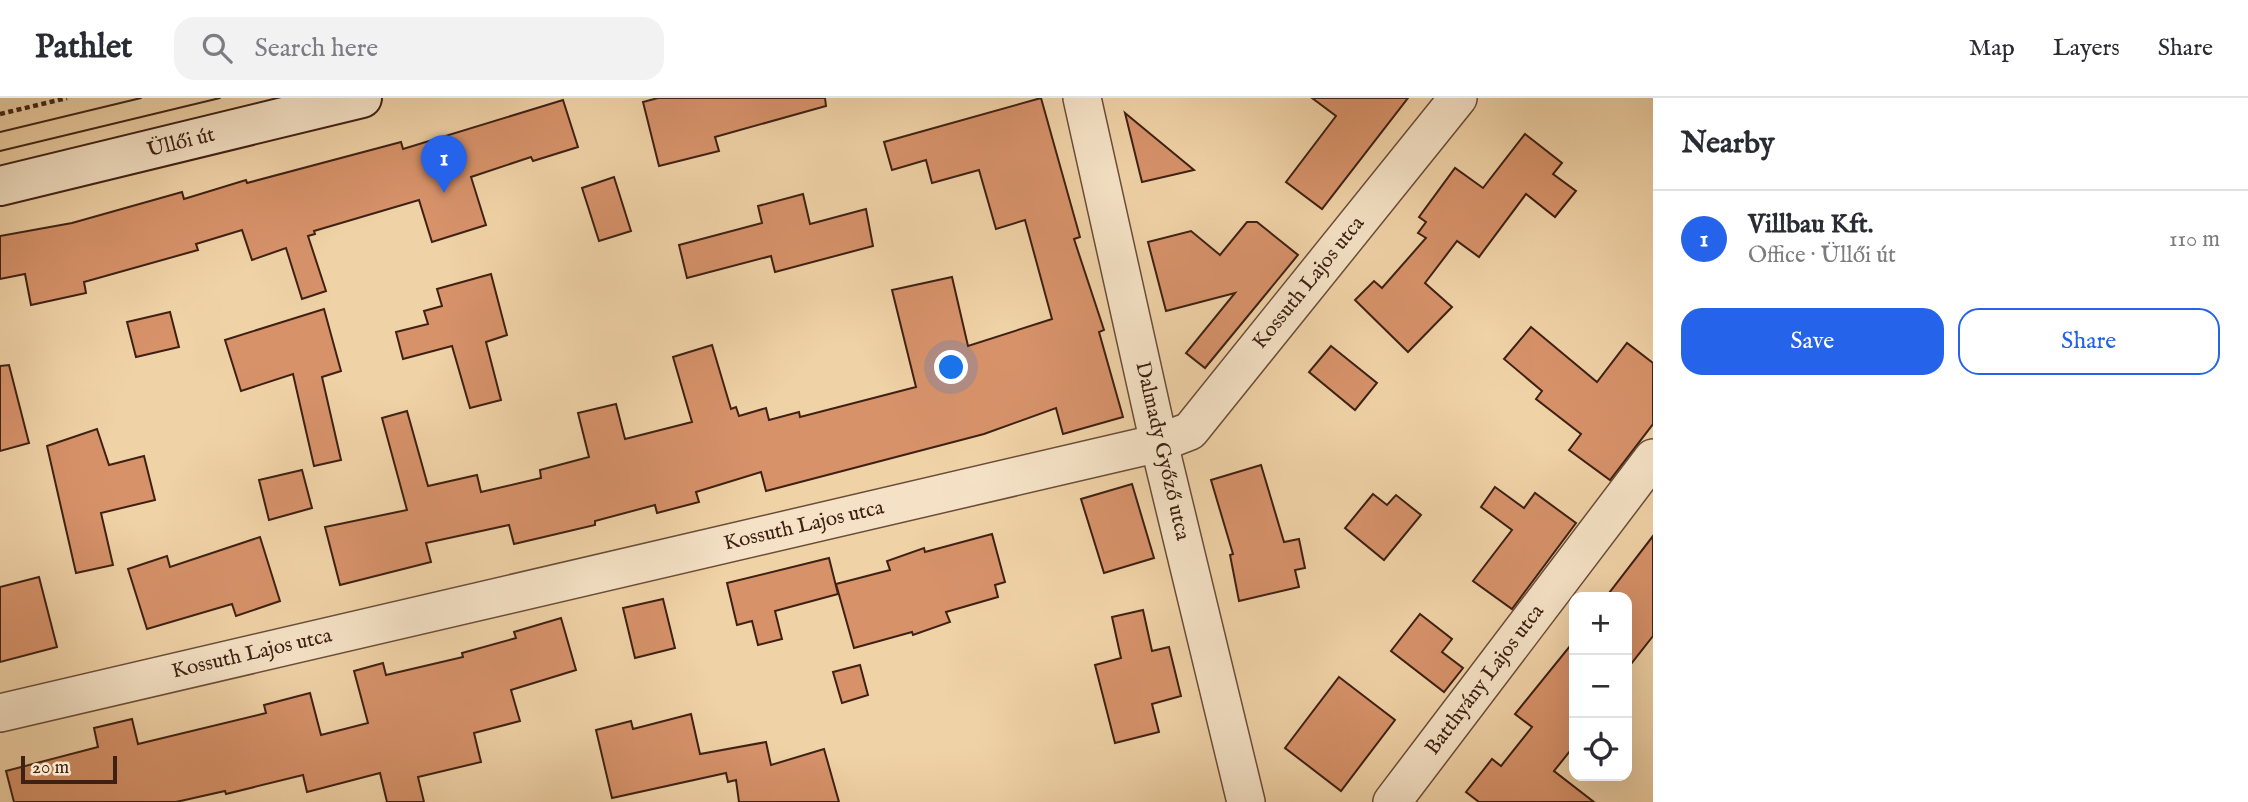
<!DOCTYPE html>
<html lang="en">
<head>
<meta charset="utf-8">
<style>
  body { margin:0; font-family:"IM FELL English",serif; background:#f2f2f3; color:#2b2b33 }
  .controls { position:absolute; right:21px; bottom:21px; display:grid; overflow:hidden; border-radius:14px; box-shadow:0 7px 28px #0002 }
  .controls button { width:63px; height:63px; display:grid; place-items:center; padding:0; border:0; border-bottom:2px solid #e1e1e2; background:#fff; color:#2b2b33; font:35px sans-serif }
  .scale { position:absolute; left:21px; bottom:18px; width:96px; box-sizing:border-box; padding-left:7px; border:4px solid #3e2114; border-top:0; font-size:19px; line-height:24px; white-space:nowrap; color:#3e2114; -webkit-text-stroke:5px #f5e2c6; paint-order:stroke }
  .you { position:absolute; left:952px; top:270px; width:24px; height:24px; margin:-18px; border:5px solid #fff; border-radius:50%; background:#1a73e8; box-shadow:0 0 0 10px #1a73e833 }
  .badge { display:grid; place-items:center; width:46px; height:46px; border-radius:50%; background:#2563eb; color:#fff; font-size:23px; font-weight:700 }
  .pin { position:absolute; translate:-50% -58px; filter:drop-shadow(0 2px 4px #0008) }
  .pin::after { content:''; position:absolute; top:37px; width:24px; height:21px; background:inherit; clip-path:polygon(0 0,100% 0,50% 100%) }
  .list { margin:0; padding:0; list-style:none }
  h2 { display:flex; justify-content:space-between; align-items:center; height:91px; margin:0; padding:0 28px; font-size:30px }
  h2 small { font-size:23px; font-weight:400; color:#7c7c81 }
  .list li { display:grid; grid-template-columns:46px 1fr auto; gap:21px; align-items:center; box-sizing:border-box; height:98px; padding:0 28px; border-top:2px solid #e1e1e2 }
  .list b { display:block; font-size:26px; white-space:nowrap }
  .list p { margin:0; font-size:23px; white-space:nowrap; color:#7c7c81 }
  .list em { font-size:23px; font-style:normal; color:#7c7c81 }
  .actions { display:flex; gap:14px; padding:21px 28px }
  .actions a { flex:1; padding:16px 0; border:2px solid #2563eb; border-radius:21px; text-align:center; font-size:24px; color:#2563eb }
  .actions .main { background:#2563eb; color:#fff }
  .icon { flex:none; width:38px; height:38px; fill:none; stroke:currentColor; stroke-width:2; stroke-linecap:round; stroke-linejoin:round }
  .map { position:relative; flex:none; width:1653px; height:704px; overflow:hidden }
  header { display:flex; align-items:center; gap:42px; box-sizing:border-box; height:98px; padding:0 35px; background:#fff; border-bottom:2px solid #e1e1e2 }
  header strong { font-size:33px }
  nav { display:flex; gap:38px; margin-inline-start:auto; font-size:24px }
  .search { width:490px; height:63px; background:#f2f2f3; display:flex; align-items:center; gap:18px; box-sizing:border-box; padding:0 24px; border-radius:21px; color:#7c7c81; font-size:26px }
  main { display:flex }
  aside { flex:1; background:#fff }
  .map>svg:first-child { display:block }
  .building { fill:#d7926a; stroke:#3e2114; stroke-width:2 }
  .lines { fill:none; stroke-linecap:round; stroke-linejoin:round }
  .street-casing { stroke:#6a4d39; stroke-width:40 }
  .secondary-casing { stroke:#3e2114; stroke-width:42 }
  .path { stroke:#3e2114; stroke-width:4.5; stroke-dasharray:5 3.5; stroke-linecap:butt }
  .street { stroke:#f5e2c6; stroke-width:37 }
  .secondary { stroke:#f5e2c6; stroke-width:38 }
  .tram { stroke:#3e2114; stroke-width:2 }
  .labels { text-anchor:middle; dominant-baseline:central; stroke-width:5; stroke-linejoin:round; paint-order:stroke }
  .street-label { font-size:21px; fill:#3e2114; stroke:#f5e2c6 }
</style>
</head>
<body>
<header>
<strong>Pathlet</strong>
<div class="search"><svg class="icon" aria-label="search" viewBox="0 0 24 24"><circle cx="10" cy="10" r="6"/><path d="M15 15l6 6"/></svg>Search here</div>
<nav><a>Map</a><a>Layers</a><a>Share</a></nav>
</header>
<main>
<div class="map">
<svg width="1653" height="704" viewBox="0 0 1653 704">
  <rect width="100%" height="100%" fill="#f0d2a7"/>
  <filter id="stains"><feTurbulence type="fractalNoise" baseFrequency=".00286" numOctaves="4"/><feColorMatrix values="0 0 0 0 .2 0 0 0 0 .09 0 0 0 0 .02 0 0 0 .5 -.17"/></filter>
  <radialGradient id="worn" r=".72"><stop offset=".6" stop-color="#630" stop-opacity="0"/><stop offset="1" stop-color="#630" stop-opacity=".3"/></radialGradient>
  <g class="building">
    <polygon points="658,0 825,0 826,8 715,39 719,53 659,68 643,4"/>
    <polygon points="1041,0 1080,139 1074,141 1104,232 1099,234 1123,319 1063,336 1056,310 984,336 766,393 761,374 696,394 699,404 657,415 655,407 595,423 595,427 514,446 509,427 426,445 431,464 340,487 325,429 407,412 382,320 407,313 428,388 477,377 481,394 541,380 540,372 589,359 578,315 616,306 625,341 692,324 673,259 712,247 731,311 736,309 739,318 766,310 769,322 799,314 800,319 916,289 892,192 952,179 968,248 1052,221 1025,122 996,131 979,72 932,85 926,62 892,72 884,44"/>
    <polygon points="1312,0 1408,0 1322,111 1286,84 1336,18"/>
    <polygon points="563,2 578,49 533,63 531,59 471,79 486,127 432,144 419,102 314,133 315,136 308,138 326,193 302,201 286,150 252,162 242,132 196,146 198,152 84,184 86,195 31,207 25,176 0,181 0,138 72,125 182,94 184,101 246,82 247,85 401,44 403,51"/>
    <polygon points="1125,15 1194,72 1142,84"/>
    <polygon points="1525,36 1562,65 1553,76 1576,93 1555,119 1526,96 1479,159 1457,143 1425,185 1452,209 1408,254 1355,202 1374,183 1382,190 1426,140 1418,135 1426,124 1419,119 1455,70 1483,90"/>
    <polygon points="614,79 631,133 599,143 582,90"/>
    <polygon points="803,96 810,126 866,111 873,148 775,174 771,158 687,180 679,147 762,125 758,108"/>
    <polygon points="1247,124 1257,124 1298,157 1205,270 1186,255 1235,195 1166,213 1148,144 1191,133 1220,157"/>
    <polygon points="491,176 507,237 486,244 501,302 470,310 452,248 403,261 396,234 428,226 424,213 442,208 437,191"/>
    <polygon points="324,211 341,273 322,279 341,362 314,368 293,276 241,293 225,242"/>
    <polygon points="170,214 179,249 136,259 127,224"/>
    <polygon points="1531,229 1597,284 1627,245 1653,265 1653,326 1610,382 1569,352 1581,336 1536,301 1542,293 1504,261"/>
    <polygon points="1331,248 1377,285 1355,312 1309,274"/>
    <polygon points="9,267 29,345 0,353 0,268"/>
    <polygon points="97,331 109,367 144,358 155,402 101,415 113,467 76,475 47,348"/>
    <polygon points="1261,367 1284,444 1299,441 1305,470 1295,472 1299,489 1239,503 1230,457 1233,456 1211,382"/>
    <polygon points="302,372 312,410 269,422 259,382"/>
    <polygon points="1132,386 1154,460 1104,475 1081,401"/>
    <polygon points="1495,389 1524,410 1535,395 1576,425 1512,511 1473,483 1512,432 1481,409"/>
    <polygon points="1373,396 1387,407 1396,397 1421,417 1384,462 1345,430"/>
    <polygon points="992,436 1005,484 995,487 998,499 946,514 950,524 913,537 912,534 854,550 836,486 890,472 887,463 924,450 925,454"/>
    <polygon points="1653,438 1653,538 1627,571 1627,499 1606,499"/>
    <polygon points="260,439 280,503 236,518 232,506 147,531 128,471 167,458 170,469"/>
    <polygon points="829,460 838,496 775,513 782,541 758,547 752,523 737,527 727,485"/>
    <polygon points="39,479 57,549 0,564 0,489"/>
    <polygon points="663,501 675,550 635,560 623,510"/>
    <polygon points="1143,512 1152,553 1169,549 1181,598 1152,606 1159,634 1115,645 1095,567 1121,560 1112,519"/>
    <polygon points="1420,516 1452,541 1442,554 1463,570 1444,594 1391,553"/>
    <polygon points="561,520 576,572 511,592 520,623 474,635 481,664 418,679 424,704 387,704 380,675 307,694 303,677 226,696 225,693 176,704 14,704 6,673 98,649 94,630 132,621 138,646 266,615 264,607 310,595 321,637 368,625 354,573 383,565 386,577 463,559 462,555 516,540 514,534"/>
    <polygon points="1574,543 1574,648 1554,673 1594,704 1479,704 1466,694 1492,661 1501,668 1532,629 1515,616"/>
    <polygon points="860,567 868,597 842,605 833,574"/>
    <polygon points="1339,579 1395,622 1341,693 1285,650"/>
    <polygon points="691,616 700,656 766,644 771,667 824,651 839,704 739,704 736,682 728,684 726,675 612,700 596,632 631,623 633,631"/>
  </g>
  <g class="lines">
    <defs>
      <g id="street">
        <polyline points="1082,0 1159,345 1246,704"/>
        <polyline points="0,615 1159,345 1190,333 1458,0"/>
        <polyline points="1392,704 1653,360"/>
      </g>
      <polyline id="secondary" points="0,88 362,0"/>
    </defs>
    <use href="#street" class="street-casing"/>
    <use href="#secondary" class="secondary-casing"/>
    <polyline class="path" points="0,16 67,0"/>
    <use href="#street" class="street"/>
    <use href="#secondary" class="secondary"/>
    <g class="tram">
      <polyline points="0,34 141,0"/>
      <polyline points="0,53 220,0"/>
    </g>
  </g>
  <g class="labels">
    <g class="street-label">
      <text transform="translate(181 45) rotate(-14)">Üllői út</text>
      <text transform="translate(1309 185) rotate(-51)">Kossuth Lajos utca</text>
      <text transform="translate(1162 353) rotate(77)">Dalmady Győző utca</text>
      <text transform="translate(804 428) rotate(-13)">Kossuth Lajos utca</text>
      <text transform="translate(252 556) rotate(-13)">Kossuth Lajos utca</text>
      <text transform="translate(1485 582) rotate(-53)">Batthyány Lajos utca</text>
    </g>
  </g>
  <rect width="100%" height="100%" filter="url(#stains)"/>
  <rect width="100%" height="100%" fill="url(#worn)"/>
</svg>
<div class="controls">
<button>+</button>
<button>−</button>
<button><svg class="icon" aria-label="locate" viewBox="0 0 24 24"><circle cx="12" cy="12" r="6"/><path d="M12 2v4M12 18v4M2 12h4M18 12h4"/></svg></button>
</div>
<div class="scale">20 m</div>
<div class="you"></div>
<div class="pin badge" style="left:444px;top:95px">1</div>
</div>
<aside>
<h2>Nearby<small></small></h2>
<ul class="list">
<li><span class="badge">1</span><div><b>Villbau Kft.</b><p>Office · Üllői út</p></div><em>110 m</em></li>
</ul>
<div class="actions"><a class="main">Save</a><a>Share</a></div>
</aside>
</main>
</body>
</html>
